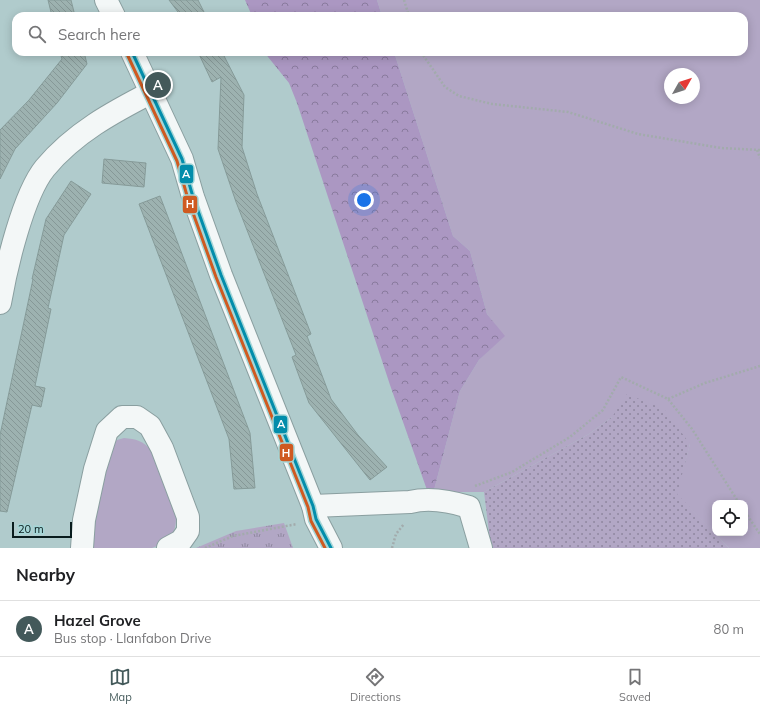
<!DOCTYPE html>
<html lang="en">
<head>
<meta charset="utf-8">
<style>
  body { margin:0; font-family:Mulish,sans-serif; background:#f2f2f2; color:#202124 }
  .controls { position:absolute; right:12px; bottom:12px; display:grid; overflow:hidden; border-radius:8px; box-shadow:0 2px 10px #0003 }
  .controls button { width:36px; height:36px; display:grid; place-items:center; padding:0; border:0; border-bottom:1px solid #e0e0e0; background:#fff; color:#202124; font:20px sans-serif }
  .compass { position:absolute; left:664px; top:68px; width:36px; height:36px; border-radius:50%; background:#fff; box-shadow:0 2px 10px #0003; rotate:51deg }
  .scale { position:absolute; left:12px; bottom:10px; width:60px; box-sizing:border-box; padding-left:4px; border:2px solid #091c1d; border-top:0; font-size:11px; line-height:14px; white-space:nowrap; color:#091c1d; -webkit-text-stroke:3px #a5d6d7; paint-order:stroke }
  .you { position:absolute; left:364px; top:200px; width:14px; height:14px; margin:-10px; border:3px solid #fff; border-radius:50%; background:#1a73e8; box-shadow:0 0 0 6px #1a73e833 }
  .badge { display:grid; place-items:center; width:26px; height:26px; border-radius:50%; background:#43595a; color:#fff; font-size:13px; font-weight:700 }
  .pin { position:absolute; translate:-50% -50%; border:2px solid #fff; box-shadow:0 1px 4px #0006 }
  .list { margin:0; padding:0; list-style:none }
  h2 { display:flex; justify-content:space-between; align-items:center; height:52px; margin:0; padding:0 16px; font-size:17px }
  h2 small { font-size:13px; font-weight:400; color:#757577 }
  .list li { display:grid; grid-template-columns:26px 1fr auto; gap:12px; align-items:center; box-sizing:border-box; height:56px; padding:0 16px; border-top:1px solid #e0e0e0 }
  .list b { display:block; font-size:15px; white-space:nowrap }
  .list p { margin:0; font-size:13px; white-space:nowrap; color:#757577 }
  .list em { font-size:13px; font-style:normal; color:#757577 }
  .icon { flex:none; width:22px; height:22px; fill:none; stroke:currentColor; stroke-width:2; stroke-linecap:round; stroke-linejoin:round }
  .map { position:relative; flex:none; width:760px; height:548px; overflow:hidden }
  .search { position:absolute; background:#fff; box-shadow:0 2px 10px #0003; left:12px; right:12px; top:12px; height:44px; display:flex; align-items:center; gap:10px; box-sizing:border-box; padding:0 14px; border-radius:12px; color:#757577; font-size:15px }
  .sheet { height:108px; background:#fff }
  nav { display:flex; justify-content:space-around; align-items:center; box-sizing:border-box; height:56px; border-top:1px solid #e0e0e0; background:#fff; font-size:11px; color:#757577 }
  nav a { display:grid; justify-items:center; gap:2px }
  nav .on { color:#43595a }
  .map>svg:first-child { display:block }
  .grass { fill:#b2a7c5; fill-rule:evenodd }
  .forest { fill:url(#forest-crowns) }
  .park { fill:url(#park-tufts) }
  .garden { fill:url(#garden-dots) }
  .building { fill:url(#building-back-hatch); stroke:#869b99 }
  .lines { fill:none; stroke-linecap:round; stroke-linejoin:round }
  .minor-casing { stroke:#8a9fa0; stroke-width:24 }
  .path { stroke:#a2abac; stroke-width:2.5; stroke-dasharray:2 2; stroke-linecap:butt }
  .minor { stroke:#f3f7f7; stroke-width:22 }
  .bus-1-casing { stroke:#a5d6d7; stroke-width:6 }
  .bus-2-casing { stroke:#a5d6d7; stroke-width:6 }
  .bus-1 { stroke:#028dab; stroke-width:3 }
  .bus-2 { stroke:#cf5a21; stroke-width:3 }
  .line-badge { stroke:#a5d6d7; stroke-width:1.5 }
  .badge-label { font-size:11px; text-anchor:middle; font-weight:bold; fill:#fff }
</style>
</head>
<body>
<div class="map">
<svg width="760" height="548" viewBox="0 0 760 548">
  <defs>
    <pattern id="forest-crowns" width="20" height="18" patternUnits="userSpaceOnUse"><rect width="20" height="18" fill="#ab97c2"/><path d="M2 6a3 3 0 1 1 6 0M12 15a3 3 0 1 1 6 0" fill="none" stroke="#897a9d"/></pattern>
    <pattern id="park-tufts" width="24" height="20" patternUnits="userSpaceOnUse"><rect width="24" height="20" fill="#b2a7c5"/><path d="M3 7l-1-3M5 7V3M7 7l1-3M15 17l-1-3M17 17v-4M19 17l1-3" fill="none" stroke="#8f879f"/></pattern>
    <pattern id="garden-dots" width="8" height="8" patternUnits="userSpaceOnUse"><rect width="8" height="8" fill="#b2a7c5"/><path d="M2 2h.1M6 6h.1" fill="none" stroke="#8f879f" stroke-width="1.8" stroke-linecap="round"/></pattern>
    <pattern id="building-back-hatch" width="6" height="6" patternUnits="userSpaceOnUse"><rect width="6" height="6" fill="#9db2b0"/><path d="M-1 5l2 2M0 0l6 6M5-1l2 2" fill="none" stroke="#869897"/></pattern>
  </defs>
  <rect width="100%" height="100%" fill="#b0cbcc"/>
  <g class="grass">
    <path d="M 377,0 L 760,0 L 760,548 L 729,548 L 676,494 L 690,444 L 612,417 L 589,434 L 484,492 L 452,492 L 434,490 L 460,391 L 479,360 L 504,336 L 487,314 L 470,251 L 453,236 L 394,52 L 744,52 L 744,16 L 382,16 ZM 670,74 L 694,74 L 694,98 L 670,98 ZM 715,503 L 745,503 L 745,533 L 715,533 Z"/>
    <path d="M 124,438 C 136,439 143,441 151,450 L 176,515 C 177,533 169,542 152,548 L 94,548 L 92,545 L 90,524 L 109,447 L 117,440 Z"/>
  </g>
  <g class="forest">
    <polygon points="245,0 377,0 382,16 252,16"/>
    <polygon points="264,52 394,52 453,236 470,251 487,314 505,336 479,360 460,391 434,490 427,490 390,385 297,103 289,83"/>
  </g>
  <polygon class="park" points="284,523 293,548 196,548 236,531"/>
  <polygon class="garden" points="627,394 664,409 690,444 677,494 729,548 491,548 484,492 589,434 612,417"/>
  <g class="building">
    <polygon points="48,0 71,0 75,16 52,16"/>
    <polygon points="169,0 198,0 206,16 181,16"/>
    <polygon points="60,52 84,52 87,64 57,103 15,149 0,179 0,130 29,100 62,59"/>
    <polygon points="198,52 222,52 244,95 242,147 257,194 311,334 307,336 331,399 358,435 387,467 370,480 309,403 292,357 296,355 236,202 218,149 221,77 212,82"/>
    <polygon points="104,159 146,163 144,187 102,183"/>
    <polygon points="71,181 91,194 64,235 48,308 51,309 35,386 45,388 41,407 32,405 7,512 0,511 0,435 33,279 32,279 46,219"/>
    <polygon points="160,196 250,433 255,488 234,489 229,439 139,204"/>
  </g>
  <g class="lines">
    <defs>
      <g id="minor">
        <polyline points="106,0 114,16"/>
        <polyline points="132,52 182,159 193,197 221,275 313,506 316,519 331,548"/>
        <path d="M 0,303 C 6,268 23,195 45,168 C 74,133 113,112 152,92"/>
        <path d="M 313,506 L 410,502 C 430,497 450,501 469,507 L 481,548"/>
        <polyline points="82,548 84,520 95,469 107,431 122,417 137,417 150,426 162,448 188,517 188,531 181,541 168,548"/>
      </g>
    </defs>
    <use href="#minor" class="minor-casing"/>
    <g class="path">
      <polyline points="404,0 409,16"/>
      <polyline points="421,52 445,87 459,96 492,104 568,112 638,134 721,148 760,150"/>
      <polyline points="757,150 760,158"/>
      <polyline points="668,399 705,383 760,366"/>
      <polyline points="475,486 512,472 570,437 603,410 621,377 668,399 692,429 739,503"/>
      <polyline points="745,512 760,534"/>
      <polyline points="205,548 233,536 297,524"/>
      <polyline points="392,548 396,534 404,524"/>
    </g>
    <use href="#minor" class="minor"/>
    <defs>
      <polyline id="bus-1" points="132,52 182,159 193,197 221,275 313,506 316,519 331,548"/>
      <polyline id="bus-2" points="127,54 177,161 188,199 216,277 308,507 311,521 325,548"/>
    </defs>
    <use href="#bus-1" class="bus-1-casing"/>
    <use href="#bus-2" class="bus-2-casing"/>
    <use href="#bus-1" class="bus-1"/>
    <use href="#bus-2" class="bus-2"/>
  </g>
  <g class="line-badge">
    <rect x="179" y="164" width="15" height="20" rx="4" fill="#028dab"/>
    <rect x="182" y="195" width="16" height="19" rx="4" fill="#cf5a21"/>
    <rect x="273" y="415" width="15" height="19" rx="4" fill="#028dab"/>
    <rect x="279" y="443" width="15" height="19" rx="4" fill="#cf5a21"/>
  </g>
  <g class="badge-label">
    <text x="186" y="178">A</text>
    <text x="190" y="208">H</text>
    <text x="281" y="428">A</text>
    <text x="286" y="457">H</text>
  </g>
</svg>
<div class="controls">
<button><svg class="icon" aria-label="locate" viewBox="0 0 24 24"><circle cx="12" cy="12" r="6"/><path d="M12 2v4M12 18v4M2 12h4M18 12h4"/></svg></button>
</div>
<svg class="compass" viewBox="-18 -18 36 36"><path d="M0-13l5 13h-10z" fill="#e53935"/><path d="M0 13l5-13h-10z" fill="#757577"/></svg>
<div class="scale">20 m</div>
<div class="you"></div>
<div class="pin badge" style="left:158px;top:85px">A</div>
<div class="search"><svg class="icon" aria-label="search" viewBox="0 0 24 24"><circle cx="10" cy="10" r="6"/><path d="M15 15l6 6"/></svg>Search here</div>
</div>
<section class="sheet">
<h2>Nearby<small></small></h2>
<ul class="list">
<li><span class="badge">A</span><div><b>Hazel Grove</b><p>Bus stop · Llanfabon Drive</p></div><em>80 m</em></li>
</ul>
</section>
<nav>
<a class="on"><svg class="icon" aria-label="map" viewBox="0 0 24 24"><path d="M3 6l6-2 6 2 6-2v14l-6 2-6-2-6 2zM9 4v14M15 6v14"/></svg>Map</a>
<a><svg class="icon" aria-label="directions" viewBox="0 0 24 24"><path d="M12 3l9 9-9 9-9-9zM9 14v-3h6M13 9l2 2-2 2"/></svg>Directions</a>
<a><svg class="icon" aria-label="saved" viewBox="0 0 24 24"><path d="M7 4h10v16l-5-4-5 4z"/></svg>Saved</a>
</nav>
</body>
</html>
